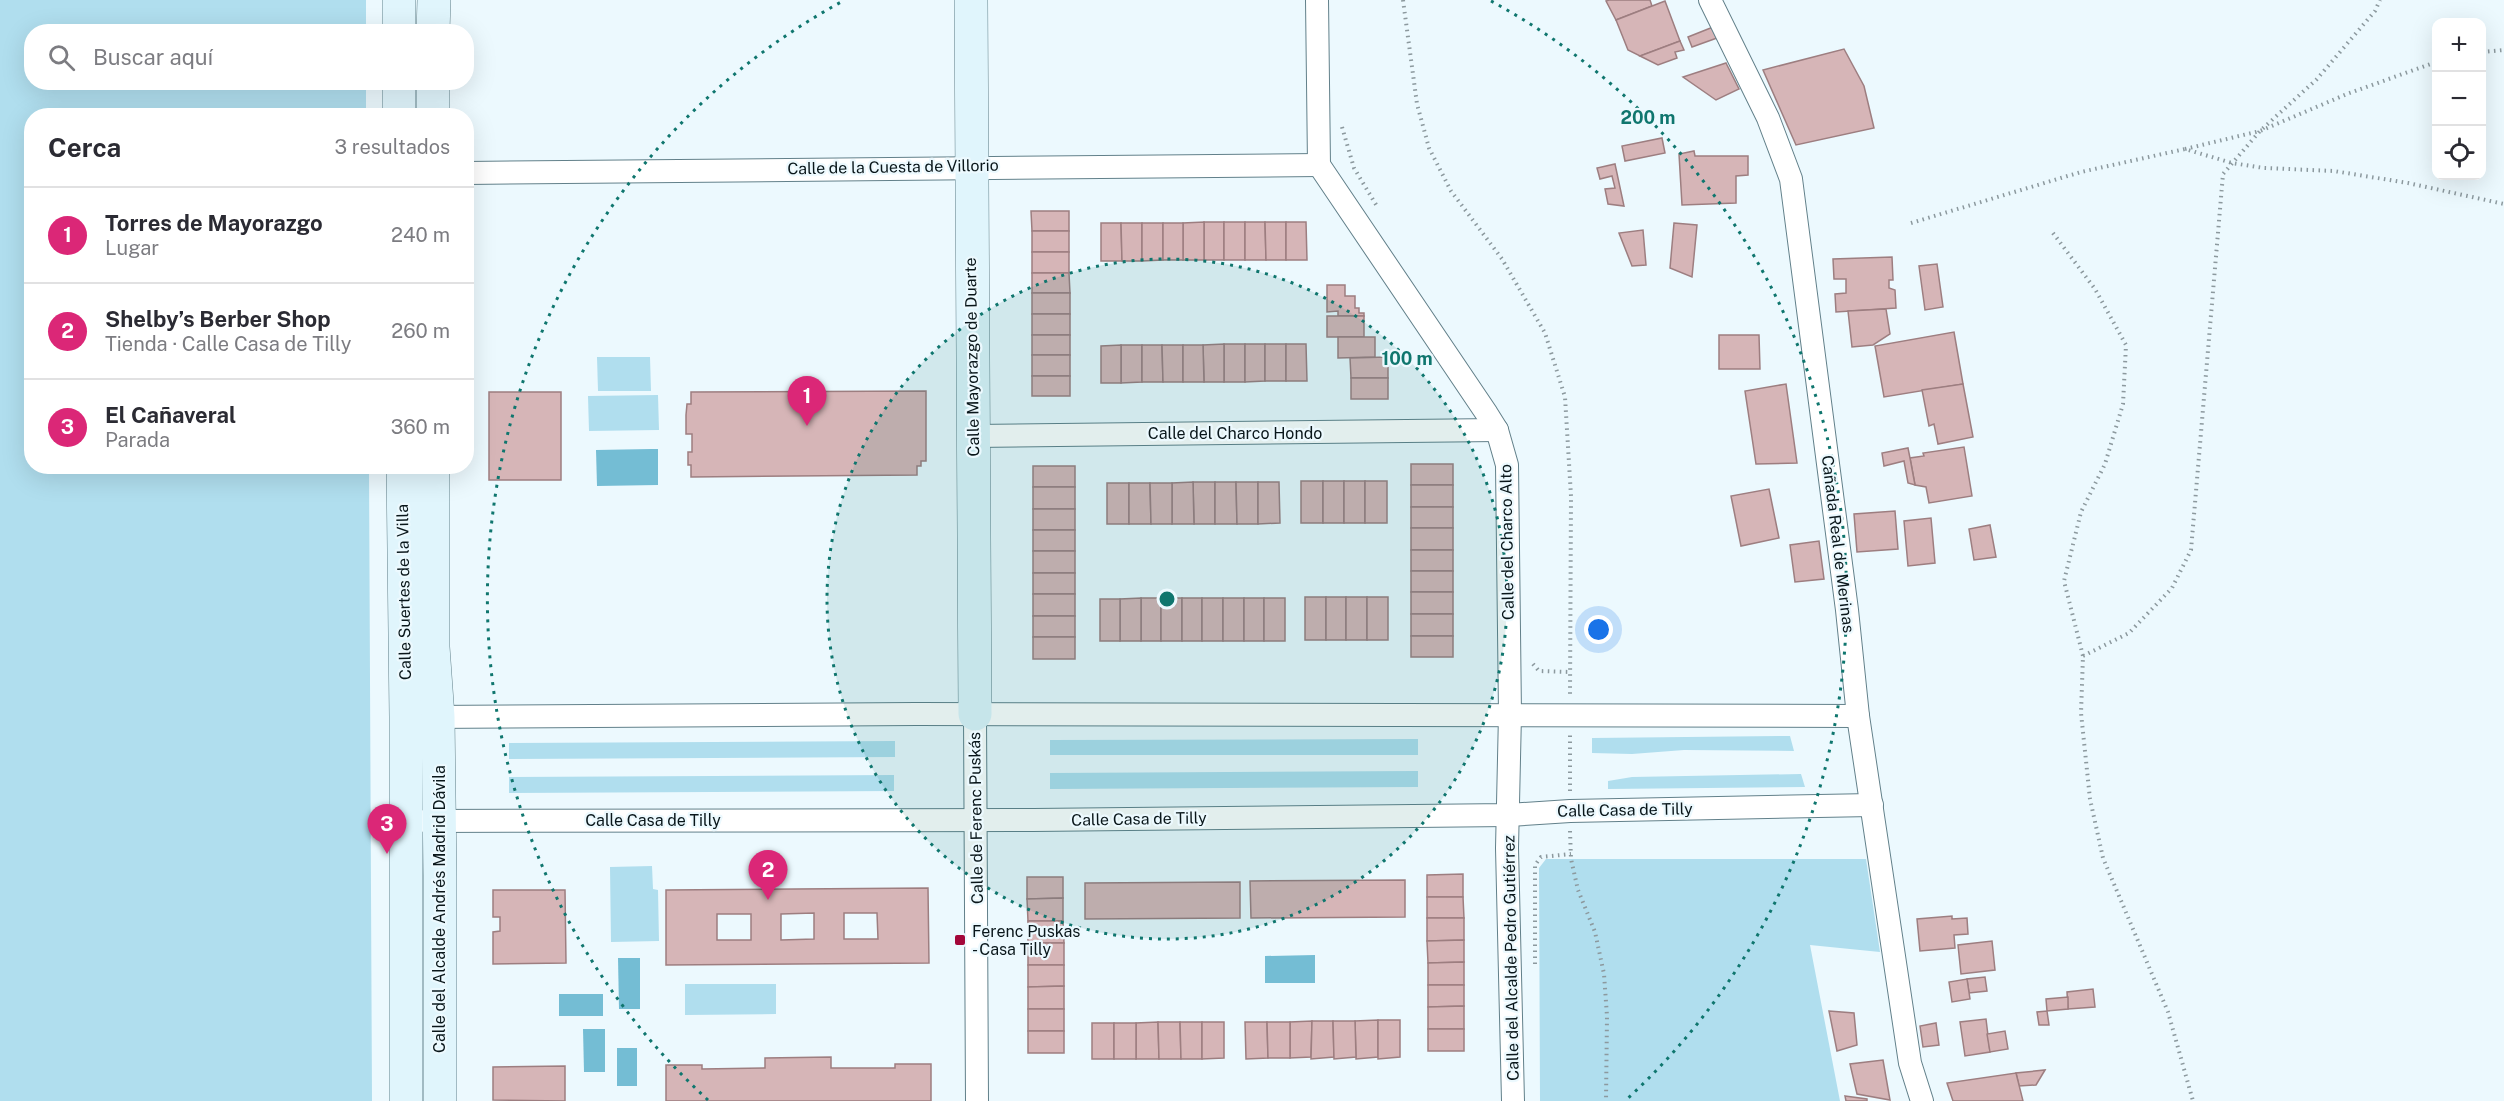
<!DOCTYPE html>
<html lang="es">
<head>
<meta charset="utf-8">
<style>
  body { margin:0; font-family:"Public Sans",sans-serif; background:#f2f2f3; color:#2b2b33 }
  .controls { position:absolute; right:18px; top:18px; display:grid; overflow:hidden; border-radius:12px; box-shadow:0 6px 24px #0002 }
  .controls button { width:54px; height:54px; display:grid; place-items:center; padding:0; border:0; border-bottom:2px solid #e1e1e2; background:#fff; color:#2b2b33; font:30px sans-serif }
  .you { position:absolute; left:1599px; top:630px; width:21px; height:21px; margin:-15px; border:4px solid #fff; border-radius:50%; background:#1a73e8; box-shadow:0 0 0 9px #1a73e833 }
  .badge { display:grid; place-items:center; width:39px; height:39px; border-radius:50%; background:#db2777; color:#fff; font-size:20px; font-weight:700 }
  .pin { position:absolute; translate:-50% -50px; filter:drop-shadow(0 2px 3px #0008) }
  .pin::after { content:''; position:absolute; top:32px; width:21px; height:18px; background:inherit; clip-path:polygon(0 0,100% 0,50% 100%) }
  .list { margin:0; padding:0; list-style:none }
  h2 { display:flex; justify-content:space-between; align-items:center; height:78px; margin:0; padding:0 24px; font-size:26px }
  h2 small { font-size:20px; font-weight:400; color:#7c7c81 }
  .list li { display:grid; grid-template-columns:39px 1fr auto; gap:18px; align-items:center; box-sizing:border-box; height:96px; padding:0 24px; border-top:2px solid #e1e1e2 }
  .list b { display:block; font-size:22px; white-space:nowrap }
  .list p { margin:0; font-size:20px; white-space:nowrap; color:#7c7c81 }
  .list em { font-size:20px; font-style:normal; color:#7c7c81 }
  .icon { flex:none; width:33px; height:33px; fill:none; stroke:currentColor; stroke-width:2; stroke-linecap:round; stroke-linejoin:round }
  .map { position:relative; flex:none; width:2504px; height:1101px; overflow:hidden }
  .search { position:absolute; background:#fff; box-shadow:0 6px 24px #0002; left:24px; top:24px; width:450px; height:66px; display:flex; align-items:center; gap:15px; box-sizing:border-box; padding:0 21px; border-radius:24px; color:#7c7c81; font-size:22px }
  .panel { position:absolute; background:#fff; box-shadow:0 6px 24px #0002; left:24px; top:108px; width:450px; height:366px; border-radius:24px }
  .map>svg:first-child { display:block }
  .green { fill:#b0deee }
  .water { fill:#74bdd4 }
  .building { fill:#d6b5b7; stroke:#9d7e80; stroke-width:1.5; fill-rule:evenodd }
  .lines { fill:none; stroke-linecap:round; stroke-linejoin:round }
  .street-casing { stroke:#62808a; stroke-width:24 }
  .secondary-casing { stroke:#62808a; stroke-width:34 }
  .path { stroke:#8c999e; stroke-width:4; stroke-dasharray:1.5 4.5; stroke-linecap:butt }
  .street { stroke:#fff; stroke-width:22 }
  .secondary { stroke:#e0f5fc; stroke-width:33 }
  .ring { fill:none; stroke:#0f766e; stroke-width:3; stroke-dasharray:3 6 }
  .poi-dot { fill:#a30639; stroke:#ecf9fe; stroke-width:2 }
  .labels { text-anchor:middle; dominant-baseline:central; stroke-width:4.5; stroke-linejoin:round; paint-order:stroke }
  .street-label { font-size:16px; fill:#09161a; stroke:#ecf9fe }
  .poi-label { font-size:16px; fill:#09161a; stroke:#ecf9fe; text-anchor:start }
  .centre { fill:#0f766e; stroke:#ecf9fe; stroke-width:3 }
  .ring-label { font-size:18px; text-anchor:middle; font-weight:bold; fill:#0f766e; stroke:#ecf9fe; stroke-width:4.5; stroke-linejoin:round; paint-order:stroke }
</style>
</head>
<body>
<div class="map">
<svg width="2504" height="1101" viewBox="0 0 2504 1101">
  <rect width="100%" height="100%" fill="#ecf9fe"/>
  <g class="green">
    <polygon points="0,0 366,0 366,31 32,32 32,82 366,83 366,115 32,116 32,466 369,467 372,1101 0,1101"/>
    <polygon points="597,357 650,357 651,391 598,391"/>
    <polygon points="658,395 659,430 589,431 588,396"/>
    <polygon points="1790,736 1794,751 1684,750 1632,754 1592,753 1592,738"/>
    <polygon points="1418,739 1418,755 1050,755 1050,740"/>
    <polygon points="895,741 895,757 509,759 509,743"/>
    <polygon points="1418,771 1418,787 1050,789 1050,773"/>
    <polygon points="1801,774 1805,787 1608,789 1608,781 1632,777"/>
    <polygon points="894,775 894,791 509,793 509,777"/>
    <polygon points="1546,859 1866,859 1880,952 1810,945 1840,1101 1540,1101 1539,868"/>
    <polygon points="652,866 653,889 658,890 659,941 611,942 610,867"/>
    <polygon points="685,984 776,984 776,1014 685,1015"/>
  </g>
  <g class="water">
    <polygon points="651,449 658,449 658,485 597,486 596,450"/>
    <polygon points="1315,955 1315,983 1265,983 1265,956"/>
    <polygon points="618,958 640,958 640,1009 619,1009"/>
    <rect x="559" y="994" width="44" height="22"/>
    <polygon points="583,1029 605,1029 605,1072 584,1072"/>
    <rect x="617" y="1048" width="20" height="38"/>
  </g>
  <g class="building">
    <polygon points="1609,0 1650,0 1652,6 1616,20 1606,1"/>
    <polygon points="1665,1 1680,41 1640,56 1628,50 1616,20"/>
    <polygon points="1713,27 1717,38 1692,47 1688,37"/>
    <polygon points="1680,41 1684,50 1675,52 1677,58 1658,65 1640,56"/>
    <polygon points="1844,49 1864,86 1874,128 1796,145 1763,70"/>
    <polygon points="1726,63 1739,89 1716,100 1683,77"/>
    <polygon points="1662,138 1665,153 1625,161 1622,146"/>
    <polygon points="1694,151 1695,156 1748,156 1748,175 1736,176 1736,203 1682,205 1679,154"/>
    <polygon points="1615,164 1624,206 1608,204 1605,189 1615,188 1612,176 1600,179 1597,168"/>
    <polygon points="1031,211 1069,211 1069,231 1032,231"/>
    <rect x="1204" y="222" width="20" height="38"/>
    <polygon points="1204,222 1204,260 1183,260 1183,223"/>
    <rect x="1224" y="222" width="21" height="38"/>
    <polygon points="1245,222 1265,222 1266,260 1245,260"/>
    <polygon points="1265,222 1286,222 1286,260 1266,260"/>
    <polygon points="1286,222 1306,222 1307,260 1286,260"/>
    <polygon points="1101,223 1121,223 1122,261 1101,261"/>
    <polygon points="1121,223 1142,223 1142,261 1122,261"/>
    <polygon points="1142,223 1163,223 1163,260 1142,261"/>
    <rect x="1163" y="223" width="20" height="37"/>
    <polygon points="1674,223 1697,225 1692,277 1670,268"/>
    <polygon points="1643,230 1646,265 1632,266 1619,233"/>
    <rect x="1032" y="231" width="37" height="21"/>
    <rect x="1032" y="252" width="37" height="21"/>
    <polygon points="1892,257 1893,280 1889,280 1889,288 1895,290 1896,308 1836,312 1835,294 1846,293 1846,279 1834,279 1833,259"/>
    <polygon points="1937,264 1943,307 1925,310 1919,266"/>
    <polygon points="1032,273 1069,273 1070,293 1032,293"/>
    <polygon points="1327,285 1345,285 1345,296 1355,296 1355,308 1359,308 1359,313 1364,313 1364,316 1338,316 1338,311 1327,312"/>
    <rect x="1032" y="293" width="38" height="21"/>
    <polygon points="1886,309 1890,334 1873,345 1852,347 1848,311"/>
    <rect x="1032" y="314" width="38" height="21"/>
    <rect x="1327" y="316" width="37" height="21"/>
    <polygon points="1954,332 1963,384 1884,397 1875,346"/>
    <rect x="1032" y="335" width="38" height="20"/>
    <polygon points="1719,335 1759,335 1760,369 1719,369"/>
    <polygon points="1338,337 1375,337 1375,357 1338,358"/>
    <rect x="1224" y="344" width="21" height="38"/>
    <polygon points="1224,344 1224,382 1204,382 1203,345"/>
    <polygon points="1245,344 1265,344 1265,381 1245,382"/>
    <rect x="1265" y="344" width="21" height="37"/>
    <polygon points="1286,344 1306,344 1307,381 1286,381"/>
    <polygon points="1121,345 1142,345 1142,382 1121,383"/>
    <polygon points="1121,345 1121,383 1101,383 1101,346"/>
    <polygon points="1142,345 1162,345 1163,382 1142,382"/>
    <polygon points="1162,345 1183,345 1183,382 1163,382"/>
    <polygon points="1183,345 1203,345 1204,382 1183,382"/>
    <rect x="1032" y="355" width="38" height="21"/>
    <polygon points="1388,357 1388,378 1351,378 1350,358"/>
    <rect x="1032" y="376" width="38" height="20"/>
    <rect x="1351" y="378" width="37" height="21"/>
    <polygon points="1786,384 1797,463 1756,464 1745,391"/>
    <polygon points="1963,384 1973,437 1938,444 1934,424 1929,426 1922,390"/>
    <polygon points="926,391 926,461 921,461 921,466 917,466 917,475 691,477 691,465 688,465 688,452 692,452 692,434 686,434 686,415 687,404 691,404 691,392"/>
    <rect x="489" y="392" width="72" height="88"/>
    <polygon points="1964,447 1972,496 1929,503 1926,487 1915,485 1910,458 1924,456 1923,453"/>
    <polygon points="1908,448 1910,458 1915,485 1908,483 1904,461 1884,466 1882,453"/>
    <rect x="1411" y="464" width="42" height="21"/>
    <rect x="1033" y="466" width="42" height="21"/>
    <rect x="1301" y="481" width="22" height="42"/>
    <rect x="1323" y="481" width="21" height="42"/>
    <rect x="1344" y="481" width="21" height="42"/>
    <rect x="1365" y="481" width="22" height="42"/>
    <polygon points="1193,482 1215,482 1215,524 1194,524"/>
    <polygon points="1193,482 1194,524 1172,524 1172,483"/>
    <polygon points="1215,482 1236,482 1237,524 1215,524"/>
    <polygon points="1236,482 1258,482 1258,524 1237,524"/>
    <polygon points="1258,482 1279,482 1280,523 1258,524"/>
    <rect x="1107" y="483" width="22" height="41"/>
    <polygon points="1129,483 1150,483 1151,524 1129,524"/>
    <polygon points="1150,483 1172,483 1172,524 1151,524"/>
    <rect x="1411" y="485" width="42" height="22"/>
    <rect x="1033" y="487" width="42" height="22"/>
    <polygon points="1769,489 1779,538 1741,546 1731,496"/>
    <rect x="1411" y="507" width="42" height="21"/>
    <rect x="1033" y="509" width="42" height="21"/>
    <polygon points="1895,511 1898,549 1857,552 1854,514"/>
    <polygon points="1931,518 1935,563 1908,566 1904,521"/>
    <polygon points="1990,525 1996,557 1974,560 1969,529"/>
    <rect x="1411" y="528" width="42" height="22"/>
    <rect x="1033" y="530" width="42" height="21"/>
    <polygon points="1819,541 1824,579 1795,582 1790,545"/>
    <rect x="1411" y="550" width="42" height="21"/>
    <rect x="1033" y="551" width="42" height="22"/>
    <rect x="1411" y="571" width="42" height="21"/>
    <rect x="1033" y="573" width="42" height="21"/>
    <rect x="1411" y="592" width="42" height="22"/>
    <rect x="1033" y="594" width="42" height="22"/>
    <rect x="1305" y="597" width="21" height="43"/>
    <rect x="1326" y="597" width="20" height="43"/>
    <rect x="1346" y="597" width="21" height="43"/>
    <rect x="1367" y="597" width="21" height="43"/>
    <rect x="1141" y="598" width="20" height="43"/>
    <polygon points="1141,598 1141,641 1120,641 1120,599"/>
    <rect x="1161" y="598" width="21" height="43"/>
    <rect x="1182" y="598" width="20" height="43"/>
    <rect x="1202" y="598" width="21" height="43"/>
    <rect x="1223" y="598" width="21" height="43"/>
    <rect x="1244" y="598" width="20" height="43"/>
    <rect x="1264" y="598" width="21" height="43"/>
    <rect x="1100" y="599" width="20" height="42"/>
    <rect x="1411" y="614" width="42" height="22"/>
    <rect x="1033" y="616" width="42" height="21"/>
    <rect x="1411" y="636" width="42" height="21"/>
    <rect x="1033" y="637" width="42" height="22"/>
    <polygon points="1463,874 1463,897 1427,897 1427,875"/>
    <polygon points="1027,877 1063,877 1063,898 1027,899"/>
    <polygon points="1405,880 1405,917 1251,918 1250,881"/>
    <polygon points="1240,882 1240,918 1085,919 1085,883"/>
    <path d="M 928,888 L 929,963 L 666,965 L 666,890 ZM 814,913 L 814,939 L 781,940 L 781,914 ZM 844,913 L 877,913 L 878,939 L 844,939 ZM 717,914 L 751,914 L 751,940 L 717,940 Z"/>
    <polygon points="493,890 565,890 566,963 493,964 493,932 500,931 500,917 493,917"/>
    <polygon points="1427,897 1463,897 1464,918 1427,918"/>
    <polygon points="1063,898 1063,921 1028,921 1027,899"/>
    <polygon points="1952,916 1952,919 1967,918 1968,934 1954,935 1955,948 1920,951 1917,919"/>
    <polygon points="1427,918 1464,918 1464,940 1427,941"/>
    <polygon points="1028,921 1063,921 1064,943 1028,943"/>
    <polygon points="1464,940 1464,962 1428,963 1427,941"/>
    <polygon points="1992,941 1995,970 1961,974 1958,945"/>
    <rect x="1028" y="943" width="36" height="22"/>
    <polygon points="1464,962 1464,985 1428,985 1428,963"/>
    <polygon points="1028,965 1064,965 1064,986 1028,987"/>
    <polygon points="1985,977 1987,991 1969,993 1967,979"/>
    <polygon points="1967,979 1970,999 1952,1002 1949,982"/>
    <polygon points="1428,985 1464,985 1464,1006 1428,1007"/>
    <polygon points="1064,986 1064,1009 1028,1009 1028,987"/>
    <polygon points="2093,989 2095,1007 2068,1009 2067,992"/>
    <polygon points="2068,997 2068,1009 2047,1011 2046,999"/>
    <polygon points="1464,1006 1464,1029 1428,1029 1428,1007"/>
    <rect x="1028" y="1009" width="36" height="22"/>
    <polygon points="1829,1011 1854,1013 1857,1045 1837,1051"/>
    <polygon points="2047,1011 2049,1025 2039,1025 2037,1012"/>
    <polygon points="1986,1019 1990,1052 1965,1056 1960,1022"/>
    <polygon points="1378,1020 1378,1057 1356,1059 1355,1021"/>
    <polygon points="1378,1020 1400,1020 1400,1057 1378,1059"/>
    <polygon points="1312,1021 1311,1057 1290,1058 1290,1022"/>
    <polygon points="1312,1021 1333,1021 1334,1057 1311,1059"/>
    <polygon points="1333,1021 1355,1021 1356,1057 1334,1059"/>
    <polygon points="1158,1022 1159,1059 1136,1059 1136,1023"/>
    <polygon points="1158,1022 1180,1022 1181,1059 1159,1059"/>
    <polygon points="1180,1022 1202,1022 1202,1059 1181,1059"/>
    <polygon points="1202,1022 1224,1022 1224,1058 1202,1059"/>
    <polygon points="1245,1022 1267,1022 1268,1058 1246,1059"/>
    <polygon points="1267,1022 1290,1022 1290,1058 1268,1058"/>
    <rect x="1092" y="1023" width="22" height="36"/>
    <rect x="1114" y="1023" width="22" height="36"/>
    <polygon points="1936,1023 1939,1045 1923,1047 1920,1026"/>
    <rect x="1428" y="1029" width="36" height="22"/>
    <rect x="1028" y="1031" width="36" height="22"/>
    <polygon points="2005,1031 2008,1049 1990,1052 1987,1034"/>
    <polygon points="831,1057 831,1068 895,1068 895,1064 931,1064 931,1101 666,1101 666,1065 702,1065 702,1069 765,1068 765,1058"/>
    <polygon points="1883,1060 1890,1100 1857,1094 1850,1064"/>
    <polygon points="565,1066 565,1101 493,1100 493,1067"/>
    <polygon points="2045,1070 2036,1085 2019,1086 2016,1073"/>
    <polygon points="2016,1073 2023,1101 1953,1101 1947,1083"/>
    <polygon points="1845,1096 1867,1099 1867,1101 1846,1101"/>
  </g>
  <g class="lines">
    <defs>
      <g id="street">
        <polyline points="1317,0 1319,165 1487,414 1497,430 1507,465 1510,714 1507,848 1513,1101"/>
        <polyline points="1710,0 1768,118 1791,179 1847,610 1858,716 1910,1063 1922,1101"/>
        <polyline points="466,173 1319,165"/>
        <polyline points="973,436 1497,430"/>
        <polyline points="975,714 977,1101"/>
        <polyline points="426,717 917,714 1858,716"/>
        <polyline points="425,821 1033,820 1509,815 1570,811 1872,805"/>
      </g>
      <g id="secondary">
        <polyline points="971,0 975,714"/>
        <polyline points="399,32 399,0"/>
        <polyline points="433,32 434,0"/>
        <polyline points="399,116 399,82"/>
        <polyline points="433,116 433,82"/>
        <polyline points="403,466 406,717 406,1101"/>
        <polyline points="433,466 433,647 438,717 440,875 440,1101"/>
      </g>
    </defs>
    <use href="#street" class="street-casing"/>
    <use href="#secondary" class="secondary-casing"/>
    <g class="path">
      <polyline points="1403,0 1417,104 1429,148 1451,191 1502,259 1545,333 1565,397 1571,496 1570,695"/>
      <polyline points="2482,52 2504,50"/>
      <polyline points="1342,127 1354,168 1378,208"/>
      <polyline points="2185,149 2260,131 2347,94 2436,62"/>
      <polyline points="1911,223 2081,172 2185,149 2232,163 2264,168 2334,171 2408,183 2504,204"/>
      <polyline points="2053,233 2095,289 2126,345 2123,404 2105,464 2081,512 2064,581 2083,656 2081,713 2090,799 2103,858 2168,1012 2193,1101"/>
      <polyline points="2083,656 2129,633 2172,588 2191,550 2223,174 2260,131 2317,79 2375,11 2380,0"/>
      <polyline points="1533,664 1539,671 1571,672"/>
      <polyline points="1570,791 1570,735"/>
      <polyline points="1570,831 1571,859 1578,890 1595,932 1604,974 1607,1016 1606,1101"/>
      <polyline points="1535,964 1535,865 1541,857 1571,854"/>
    </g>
    <use href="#street" class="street"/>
    <use href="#secondary" class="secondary"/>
  </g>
  <circle cx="1167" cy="599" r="340" fill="#0f766e" fill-opacity=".12"/>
  <g class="ring">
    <circle cx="1167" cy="599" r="340"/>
    <path d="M708 1100A680 680 0 0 1 843 1M1491 1A680 680 0 0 1 1626 1100"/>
  </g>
  <rect class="poi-dot" x="954" y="934" width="12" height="12" rx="3"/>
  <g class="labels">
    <g class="street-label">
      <text transform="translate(893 167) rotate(-1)">Calle de la Cuesta de Villorio</text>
      <text transform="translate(972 357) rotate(-91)">Calle Mayorazgo de Duarte</text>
      <text x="1235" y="433">Calle del Charco Hondo</text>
      <text transform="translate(1507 542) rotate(-91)">Calle del Charco Alto</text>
      <text transform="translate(1838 544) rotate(83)">Cañada Real de Merinas</text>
      <text transform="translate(404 592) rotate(-91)">Calle Suertes de la Villa</text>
      <text transform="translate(1625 810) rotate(-1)">Calle Casa de Tilly</text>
      <text transform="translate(976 818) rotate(-91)">Calle de Ferenc Puskás</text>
      <text transform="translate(1139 819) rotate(-1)">Calle Casa de Tilly</text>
      <text x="653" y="820">Calle Casa de Tilly</text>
      <text transform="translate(439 909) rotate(-90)">Calle del Alcalde Andrés Madrid Dávila</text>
      <text transform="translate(1511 958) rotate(-91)">Calle del Alcalde Pedro Gutiérrez</text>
    </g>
    <g class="poi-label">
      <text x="972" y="931">Ferenc Puskas<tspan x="972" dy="18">- Casa Tilly</tspan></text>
    </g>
  </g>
  <circle cx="1167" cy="599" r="9" class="centre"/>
  <g class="ring-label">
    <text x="1648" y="124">200 m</text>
    <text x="1407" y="365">100 m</text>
  </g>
</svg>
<div class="controls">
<button>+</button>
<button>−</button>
<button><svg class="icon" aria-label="locate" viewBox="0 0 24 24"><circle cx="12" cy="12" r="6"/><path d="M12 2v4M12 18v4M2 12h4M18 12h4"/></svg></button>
</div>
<div class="you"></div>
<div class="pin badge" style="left:807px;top:426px">1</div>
<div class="pin badge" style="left:768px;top:900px">2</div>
<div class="pin badge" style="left:387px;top:854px">3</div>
<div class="search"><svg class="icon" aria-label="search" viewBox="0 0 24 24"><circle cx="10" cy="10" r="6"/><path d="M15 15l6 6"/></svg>Buscar aquí</div>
<section class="panel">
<h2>Cerca<small>3 resultados</small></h2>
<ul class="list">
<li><span class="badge">1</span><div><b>Torres de Mayorazgo</b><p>Lugar</p></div><em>240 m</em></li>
<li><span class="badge">2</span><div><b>Shelby’s Berber Shop</b><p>Tienda · Calle Casa de Tilly</p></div><em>260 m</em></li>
<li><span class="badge">3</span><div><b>El Cañaveral</b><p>Parada</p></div><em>360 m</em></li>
</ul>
</section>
</div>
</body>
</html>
